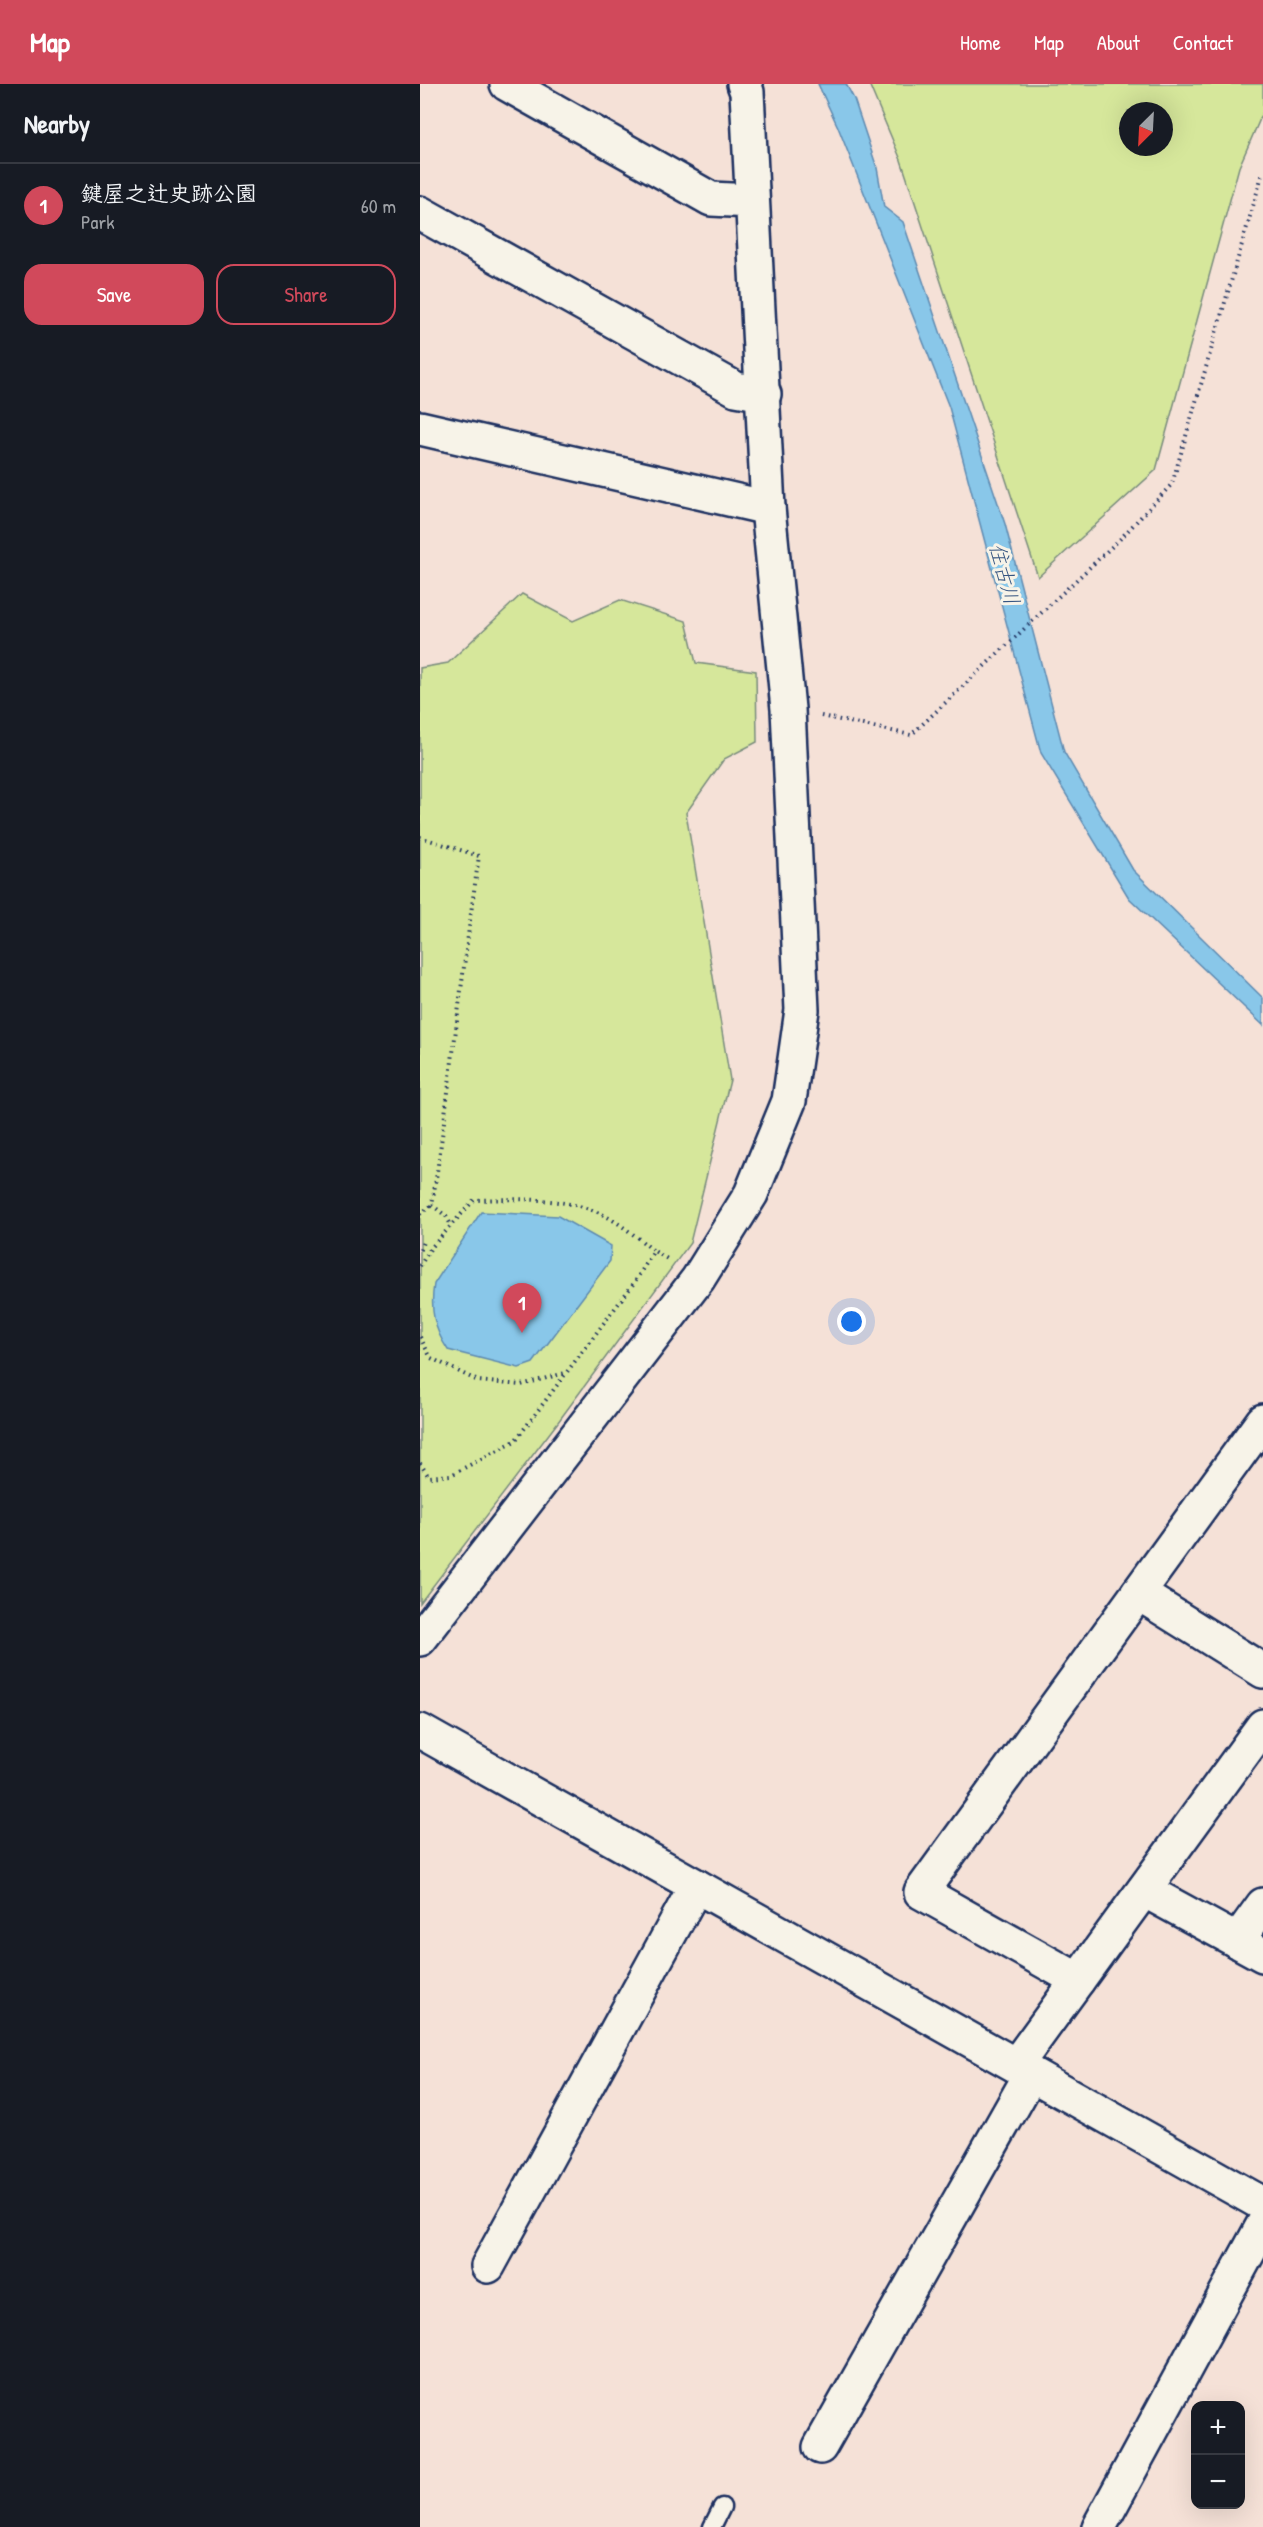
<!DOCTYPE html>
<html lang="en">
<head>
<meta charset="utf-8">
<style>
  body { margin:0; font-family:"Patrick Hand","Klee One",sans-serif; background:#20242c; color:#f1f3f6 }
  .controls { position:absolute; right:18px; bottom:18px; display:grid; overflow:hidden; border-radius:12px; box-shadow:0 6px 24px #0002 }
  .controls button { width:54px; height:54px; display:grid; place-items:center; padding:0; border:0; border-bottom:2px solid #363941; background:#171b24; color:#f1f3f6; font:30px sans-serif }
  .compass { position:absolute; left:699px; top:18px; width:54px; height:54px; border-radius:50%; background:#171b24; box-shadow:0 6px 24px #0002; rotate:204deg }
  .you { position:absolute; left:432px; top:1238px; width:21px; height:21px; margin:-15px; border:4px solid #fff; border-radius:50%; background:#1a73e8; box-shadow:0 0 0 9px #1a73e833 }
  .badge { display:grid; place-items:center; width:39px; height:39px; border-radius:50%; background:#d1495b; color:#fff; font-size:20px; font-weight:700 }
  .pin { position:absolute; translate:-50% -50px; filter:drop-shadow(0 2px 3px #0008) }
  .pin::after { content:''; position:absolute; top:32px; width:21px; height:18px; background:inherit; clip-path:polygon(0 0,100% 0,50% 100%) }
  .list { margin:0; padding:0; list-style:none }
  h2 { display:flex; justify-content:space-between; align-items:center; height:78px; margin:0; padding:0 24px; font-size:26px }
  h2 small { font-size:20px; font-weight:400; color:#9ea1a6 }
  .list li { display:grid; grid-template-columns:39px 1fr auto; gap:18px; align-items:center; box-sizing:border-box; height:84px; padding:0 24px; border-top:2px solid #363941 }
  .list b { display:block; font-size:22px; white-space:nowrap }
  .list p { margin:0; font-size:20px; white-space:nowrap; color:#9ea1a6 }
  .list em { font-size:20px; font-style:normal; color:#9ea1a6 }
  .actions { display:flex; gap:12px; padding:18px 24px }
  .actions a { flex:1; padding:14px 0; border:2px solid #d1495b; border-radius:18px; text-align:center; font-size:21px; color:#d1495b }
  .actions .main { background:#d1495b; color:#fff }
  .map { position:relative; flex:none; width:843px; height:2443px; overflow:hidden }
  header { display:flex; align-items:center; gap:36px; box-sizing:border-box; height:84px; padding:0 30px; background:#d1495b; color:#fff }
  header strong { font-size:28px }
  nav { display:flex; gap:33px; margin-inline-start:auto; font-size:21px }
  main { display:flex }
  aside { flex:1; background:#171b24 }
  .map>svg:first-child { display:block }
  .green { fill:#d6e79b; stroke:#788b7c; stroke-width:1.5; fill-rule:evenodd }
  .water { fill:#89c7e9; stroke:#5d8ab1; stroke-width:1.5 }
  .lines { fill:none; stroke-linecap:round; stroke-linejoin:round }
  .lane-casing { stroke:#1b2f5e; stroke-width:21 }
  .street-casing { stroke:#1b2f5e; stroke-width:38 }
  .secondary-casing { stroke:#1b2f5e; stroke-width:38 }
  .path { stroke:#1b2f5e; stroke-width:4; stroke-dasharray:1.5 4.5; stroke-linecap:butt }
  .lane { stroke:#f7f3e8; stroke-width:16 }
  .street { stroke:#f7f3e8; stroke-width:33 }
  .secondary { stroke:#f7f3e8; stroke-width:33 }
  .labels { text-anchor:middle; dominant-baseline:central; stroke-width:6; stroke-linejoin:round; paint-order:stroke }
  .water-label { font-size:21px; font-style:italic; fill:#365581; stroke:#f7f3e8 }
</style>
</head>
<body>
<header>
<strong>Map</strong>
<nav><a>Home</a><a>Map</a><a>About</a><a>Contact</a></nav>
</header>
<main>
<aside>
<h2>Nearby<small></small></h2>
<ul class="list">
<li><span class="badge">1</span><div><b>鍵屋之辻史跡公園</b><p>Park</p></div><em>60 m</em></li>
</ul>
<div class="actions"><a class="main">Save</a><a>Share</a></div>
</aside>
<div class="map">
<svg width="843" height="2443" viewBox="0 0 843 2443">
  <rect width="100%" height="100%" fill="#f5e1d7"/>
  <filter id="ink" filterUnits="userSpaceOnUse"><feTurbulence type="fractalNoise" baseFrequency=".0167" numOctaves="2"/><feDisplacementMap in="SourceGraphic" scale="12" xChannelSelector="R" yChannelSelector="G"/><feConvolveMatrix kernelMatrix="1 2 1 2 8 2 1 2 1" color-interpolation-filters="sRGB"/></filter>
  <g filter="url(#ink)">
    <g class="green">
      <path d="M 449,0 L 843,0 L 843,28 L 819,83 L 736,386 L 618,493 L 481,76 ZM 708,27 L 744,27 L 744,63 L 708,63 Z"/>
      <polygon points="102,510 153,537 200,516 266,537 276,579 336,587 337,658 304,675 266,729 310,996 270,1159 138,1338 0,1519 0,584 28,579"/>
    </g>
    <g class="water">
      <polygon points="398,0 426,0 434,15 457,84 464,123 483,138 585,440 644,668 713,786 843,914 843,941 709,814 621,669 529,323 418,43"/>
      <path d="M 61,1128 L 138,1132 L 191,1162 L 190,1177 L 113,1279 L 99,1284 L 28,1266 C 14,1245 10,1226 14,1200 Z"/>
    </g>
    <g class="lines">
      <defs>
        <polyline id="lane" points="292,2443 302,2423"/>
        <g id="street">
          <polyline points="87,0 291,115 331,117"/>
          <polyline points="0,129 316,305 344,310"/>
          <polyline points="843,1337 501,1808 658,1896 843,1642"/>
          <polyline points="718,1509 843,1587"/>
          <polyline points="724,1806 843,1871"/>
          <polyline points="817,1857 843,1821"/>
          <polyline points="596,1981 658,1896"/>
          <polyline points="68,2182 276,1802"/>
          <polyline points="400,2363 611,1990"/>
        </g>
        <g id="secondary">
          <polyline points="0,344 348,424"/>
          <polyline points="0,1555 278,1195 331,1110 369,1017 382,926 368,625 348,424 327,8 324,0"/>
          <polyline points="0,1647 843,2120"/>
          <polyline points="679,2443 843,2141"/>
        </g>
      </defs>
      <use href="#lane" class="lane-casing"/>
      <use href="#street" class="street-casing"/>
      <use href="#secondary" class="secondary-casing"/>
      <g class="path">
        <polyline points="401,632 491,651 700,455 752,400 843,88"/>
        <path d="M 0,753 L 59,772 C 42,888 30,1005 12,1121 L 26,1132 L 31,1141"/>
        <polyline points="0,1130 12,1121"/>
        <polyline points="0,1166 3,1158"/>
        <path d="M 0,1182 L 10,1165 L 54,1116 C 93,1115 135,1113 172,1126 C 195,1134 215,1152 234,1167"/>
        <polyline points="0,1253 11,1274 58,1297 101,1301 145,1289"/>
        <polyline points="0,1379 9,1393 31,1391 95,1357 214,1199 234,1167 249,1176"/>
      </g>
      <use href="#lane" class="lane"/>
      <use href="#street" class="street"/>
      <use href="#secondary" class="secondary"/>
    </g>
  </g>
  <g class="labels">
    <g class="water-label">
      <text transform="translate(585 490) rotate(75)">住古川</text>
    </g>
  </g>
</svg>
<div class="controls">
<button>+</button>
<button>−</button>
</div>
<svg class="compass" viewBox="-18 -18 36 36"><path d="M0-13l5 13h-10z" fill="#e53935"/><path d="M0 13l5-13h-10z" fill="#9ea1a6"/></svg>
<div class="you"></div>
<div class="pin badge" style="left:102px;top:1249px">1</div>
</div>
</main>
</body>
</html>
